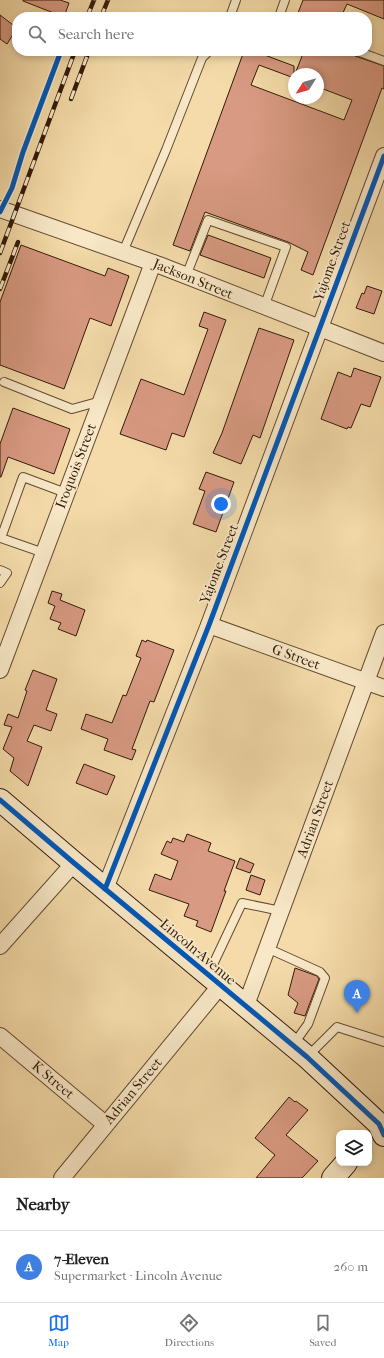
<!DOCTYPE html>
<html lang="en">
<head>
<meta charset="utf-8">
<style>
  body { margin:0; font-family:"IM FELL French Canon",serif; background:#f6f6f6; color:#202124 }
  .controls { position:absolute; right:12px; bottom:12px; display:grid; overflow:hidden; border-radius:8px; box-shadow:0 2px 6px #0003 }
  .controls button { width:36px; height:36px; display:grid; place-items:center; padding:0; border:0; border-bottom:1px solid #e0e0e0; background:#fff; color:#202124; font:20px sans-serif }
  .compass { position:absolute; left:288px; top:68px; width:36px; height:36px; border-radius:50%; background:#fff; box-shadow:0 2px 6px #0003; rotate:233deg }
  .you { position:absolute; left:221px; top:504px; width:14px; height:14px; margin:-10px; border:3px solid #fff; border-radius:50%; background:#1a73e8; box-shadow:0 0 0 6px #1a73e833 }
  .badge { display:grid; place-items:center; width:26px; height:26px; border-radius:50%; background:#1a73e8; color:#fff; font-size:13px; font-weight:700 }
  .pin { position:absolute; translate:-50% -33px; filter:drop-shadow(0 1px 2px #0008) }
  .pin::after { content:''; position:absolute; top:21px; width:14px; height:12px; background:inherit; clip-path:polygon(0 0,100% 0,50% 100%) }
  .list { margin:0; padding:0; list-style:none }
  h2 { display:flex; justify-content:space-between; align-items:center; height:52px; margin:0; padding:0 16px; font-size:17px }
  h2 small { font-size:13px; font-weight:400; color:#757577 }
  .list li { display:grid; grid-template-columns:26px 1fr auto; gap:12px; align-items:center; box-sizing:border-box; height:72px; padding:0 16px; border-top:1px solid #e0e0e0 }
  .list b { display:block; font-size:15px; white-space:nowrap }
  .list p { margin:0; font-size:13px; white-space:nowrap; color:#757577 }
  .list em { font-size:13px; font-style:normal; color:#757577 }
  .icon { flex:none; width:22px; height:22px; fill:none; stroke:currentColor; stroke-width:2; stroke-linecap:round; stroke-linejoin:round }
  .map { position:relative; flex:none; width:384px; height:1178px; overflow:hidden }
  .search { position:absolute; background:#fff; box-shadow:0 2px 6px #0003; left:12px; right:12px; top:12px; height:44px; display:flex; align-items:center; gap:10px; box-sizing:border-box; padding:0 14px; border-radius:16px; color:#757577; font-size:15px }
  .sheet { height:124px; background:#fff }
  nav { display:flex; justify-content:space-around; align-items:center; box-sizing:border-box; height:56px; border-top:1px solid #e0e0e0; background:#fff; font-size:11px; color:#757577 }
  nav a { display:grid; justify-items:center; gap:2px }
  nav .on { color:#1a73e8 }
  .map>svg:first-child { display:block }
  .building { fill:#d89a82; stroke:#331a09 }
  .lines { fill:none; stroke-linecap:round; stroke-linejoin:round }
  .lane-casing { stroke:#634a31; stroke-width:10 }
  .street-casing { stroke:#634a31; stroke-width:18 }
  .secondary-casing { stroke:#331a09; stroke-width:24 }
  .lane { stroke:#f8e8c7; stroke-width:8 }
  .street { stroke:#f8e8c7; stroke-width:16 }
  .secondary { stroke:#f8e8c7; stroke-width:22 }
  .rail-casing { stroke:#331a09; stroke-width:4.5 }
  .rail { stroke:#f8e8c7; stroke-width:3; stroke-dasharray:9; stroke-linecap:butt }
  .cycleway-casing { stroke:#f8e8c7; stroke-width:8 }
  .cycleway { stroke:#0057b8; stroke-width:5 }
  .labels { text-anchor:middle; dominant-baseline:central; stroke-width:3.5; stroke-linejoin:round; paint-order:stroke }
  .street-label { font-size:14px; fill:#331a09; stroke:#f8e8c7 }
</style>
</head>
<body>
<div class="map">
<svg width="384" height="1178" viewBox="0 0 384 1178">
  <rect width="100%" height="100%" fill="#f4dba9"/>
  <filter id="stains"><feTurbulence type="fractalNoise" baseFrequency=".005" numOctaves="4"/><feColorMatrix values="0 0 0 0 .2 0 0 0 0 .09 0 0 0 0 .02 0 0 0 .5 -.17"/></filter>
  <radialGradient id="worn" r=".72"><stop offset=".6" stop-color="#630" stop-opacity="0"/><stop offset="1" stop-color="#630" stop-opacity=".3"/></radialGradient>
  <g class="building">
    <polygon points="23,0 60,0 69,3 64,17 23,1"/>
    <polygon points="303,0 384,0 384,19 347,4 341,17 330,13 328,17 307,17 298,13"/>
    <polygon points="0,15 17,28 7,44 0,39"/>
    <polygon points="244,51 254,51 294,66 294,78 259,65 251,85 344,120 352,100 318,87 318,74 295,74 304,51 352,51 355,56 384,66 384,89 382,88 313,275 301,270 308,252 288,242 205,212 190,251 173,245"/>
    <polygon points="208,235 271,258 264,278 200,255"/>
    <polygon points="21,245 105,276 108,268 129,276 111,326 90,318 64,389 0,365 0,302"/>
    <polygon points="367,286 382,291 374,314 356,308 362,293 364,294"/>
    <polygon points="204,312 226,320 184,437 172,433 166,450 120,434 141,379 184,395 208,329 199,326"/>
    <polygon points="259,328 294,340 260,438 253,435 241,464 213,453 222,433"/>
    <polygon points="354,368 381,377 370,407 361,404 351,428 348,427 347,429 321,419 338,372 351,377"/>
    <polygon points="13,408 70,429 54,474 8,457 1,477 0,477 0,444"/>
    <polygon points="206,472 234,482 216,532 193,524 205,491 199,489"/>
    <polygon points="52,591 62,594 60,600 85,610 76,636 58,629 61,623 50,619 55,606 48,603"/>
    <polygon points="142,640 146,642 147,640 174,650 154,702 150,701 132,749 136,750 132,760 104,750 108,739 81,729 86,714 112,723 123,695 126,696 141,658 136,656"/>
    <polygon points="33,670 57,679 46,710 57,714 51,731 34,725 27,741 42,747 28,786 10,771 14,758 3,749 12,727 4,725 8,714 18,718 27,691 25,690"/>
    <polygon points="84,764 115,776 107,795 76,783"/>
    <polygon points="187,834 211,843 208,851 235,861 224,891 226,891 211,932 196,926 198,921 184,916 189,904 149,890 155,874 171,880 178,861 161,854 167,841 171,843 173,838 184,842"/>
    <polygon points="240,858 254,864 250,873 236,868"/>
    <polygon points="251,875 265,880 260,895 246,890"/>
    <polygon points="295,968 317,976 319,979 305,1016 294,1013 298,1003 288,995"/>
    <polygon points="289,1097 295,1102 296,1101 308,1110 286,1135 318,1161 302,1178 256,1178 275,1155 255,1138"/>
  </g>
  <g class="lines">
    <defs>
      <g id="lane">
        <polyline points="230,17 236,0"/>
        <polyline points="281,17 280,14 285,0"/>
        <polyline points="357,51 384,61"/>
        <polyline points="123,252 166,150 202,58 209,51"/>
        <polyline points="186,276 208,220 286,247 264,307"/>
        <polyline points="4,382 72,409 101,401"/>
        <polyline points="44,553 1,538 23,477 66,493"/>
        <polyline points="0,570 7,573 0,583"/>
        <polyline points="267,948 320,972 325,978 308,1024 293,1045"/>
        <polyline points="209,973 242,903 281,911"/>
        <polyline points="307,1057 337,1027 384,1042"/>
      </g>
      <g id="street">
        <polyline points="0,209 159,265 384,353"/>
        <polyline points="209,625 384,688"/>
        <polyline points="0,670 153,263"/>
        <polyline points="105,889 209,625 384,156"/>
        <polyline points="0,946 74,863"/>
        <polyline points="246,1005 384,633"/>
        <polyline points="0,1036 105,1124"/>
        <polyline points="62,1178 220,986"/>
      </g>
      <g id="secondary">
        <polyline points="0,800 74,863 307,1057 379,1124 384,1135"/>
        <polyline points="333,1178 346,1163"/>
      </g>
    </defs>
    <use href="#lane" class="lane-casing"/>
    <use href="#street" class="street-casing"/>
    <use href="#secondary" class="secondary-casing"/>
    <use href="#lane" class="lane"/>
    <use href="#street" class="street"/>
    <use href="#secondary" class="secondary"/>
    <defs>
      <g id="rail">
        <polyline points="87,17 94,0"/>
        <polyline points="101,17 108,0"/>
        <polyline points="71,99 89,51"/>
        <polyline points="0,253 75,51"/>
        <polyline points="0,289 18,242"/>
      </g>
    </defs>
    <use href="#rail" class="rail-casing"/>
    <use href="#rail" class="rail"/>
    <defs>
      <g id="cycleway">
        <polyline points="0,212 12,188 23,152 61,51"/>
        <polyline points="0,800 74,863 307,1057 379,1124 384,1135"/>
        <polyline points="105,889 209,625 384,156"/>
      </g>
    </defs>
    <use href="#cycleway" class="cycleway-casing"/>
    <use href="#cycleway" class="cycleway"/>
  </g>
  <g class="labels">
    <g class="street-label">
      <text transform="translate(332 261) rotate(-70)">Yajome Street</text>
      <text transform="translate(193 279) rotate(22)">Jackson Street</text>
      <text transform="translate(76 466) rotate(-69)">Iroquois Street</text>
      <text transform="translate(219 564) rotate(-69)">Yajome Street</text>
      <text transform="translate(296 657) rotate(20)">G Street</text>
      <text transform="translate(315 819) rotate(-70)">Adrian Street</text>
      <text transform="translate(198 952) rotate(40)">Lincoln Avenue</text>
      <text transform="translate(53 1080) rotate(40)">K Street</text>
      <text transform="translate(133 1091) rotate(-50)">Adrian Street</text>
    </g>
  </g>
  <rect width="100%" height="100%" filter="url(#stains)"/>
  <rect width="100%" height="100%" fill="url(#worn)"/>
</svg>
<div class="controls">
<button><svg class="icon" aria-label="layers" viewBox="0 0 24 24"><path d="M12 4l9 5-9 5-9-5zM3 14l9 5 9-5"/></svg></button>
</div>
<svg class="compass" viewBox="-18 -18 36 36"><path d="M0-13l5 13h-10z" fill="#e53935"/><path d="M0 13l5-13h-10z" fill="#757577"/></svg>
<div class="you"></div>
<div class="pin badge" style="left:357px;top:1013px;background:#3f7fe0">A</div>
<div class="search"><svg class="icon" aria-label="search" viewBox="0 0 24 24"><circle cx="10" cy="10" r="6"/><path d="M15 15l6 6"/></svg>Search here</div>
</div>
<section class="sheet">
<h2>Nearby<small></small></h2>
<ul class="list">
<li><span class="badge" style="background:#3f7fe0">A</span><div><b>7-Eleven</b><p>Supermarket · Lincoln Avenue</p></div><em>260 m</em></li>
</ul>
</section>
<nav>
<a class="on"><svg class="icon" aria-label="map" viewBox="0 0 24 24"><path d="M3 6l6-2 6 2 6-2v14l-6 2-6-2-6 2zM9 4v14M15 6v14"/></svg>Map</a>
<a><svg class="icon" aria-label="directions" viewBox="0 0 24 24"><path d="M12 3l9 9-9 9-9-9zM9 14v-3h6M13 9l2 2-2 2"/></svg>Directions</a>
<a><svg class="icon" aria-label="saved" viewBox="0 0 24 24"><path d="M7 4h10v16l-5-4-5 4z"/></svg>Saved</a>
</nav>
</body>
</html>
